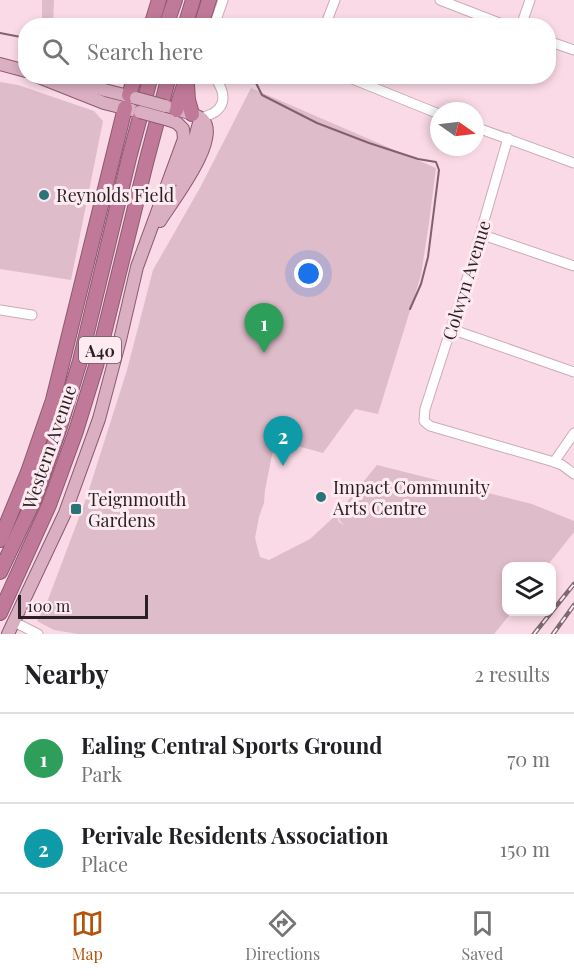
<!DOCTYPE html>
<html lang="en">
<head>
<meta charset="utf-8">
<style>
  body { margin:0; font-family:"Playfair Display",serif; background:#f6f6f6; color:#202124 }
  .controls { position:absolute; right:18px; bottom:18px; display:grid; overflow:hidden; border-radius:12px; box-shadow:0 3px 9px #0003 }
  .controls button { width:54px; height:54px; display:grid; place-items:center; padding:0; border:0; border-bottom:2px solid #e0e0e0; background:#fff; color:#202124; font:30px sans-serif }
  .compass { position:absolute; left:430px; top:102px; width:54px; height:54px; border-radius:50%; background:#fff; box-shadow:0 3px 9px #0003; rotate:104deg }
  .scale { position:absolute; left:18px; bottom:15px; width:130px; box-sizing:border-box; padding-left:6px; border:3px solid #2a1f23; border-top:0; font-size:16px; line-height:21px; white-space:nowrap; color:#2a1f23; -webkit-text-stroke:4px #feebf2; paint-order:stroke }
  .you { position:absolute; left:309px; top:274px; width:21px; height:21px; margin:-15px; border:4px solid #fff; border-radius:50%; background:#1a73e8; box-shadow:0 0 0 9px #1a73e833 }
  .badge { display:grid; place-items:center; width:39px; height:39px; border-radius:50%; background:#b45309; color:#fff; font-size:20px; font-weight:700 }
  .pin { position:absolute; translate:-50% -50px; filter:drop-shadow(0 2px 3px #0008) }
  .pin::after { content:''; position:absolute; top:32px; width:21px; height:18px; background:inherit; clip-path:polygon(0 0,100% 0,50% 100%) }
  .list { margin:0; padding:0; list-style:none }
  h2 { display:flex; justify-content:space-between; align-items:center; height:78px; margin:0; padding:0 24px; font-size:26px }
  h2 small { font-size:20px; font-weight:400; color:#757577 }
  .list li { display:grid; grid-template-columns:39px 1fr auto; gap:18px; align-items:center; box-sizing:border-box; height:90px; padding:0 24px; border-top:2px solid #e0e0e0 }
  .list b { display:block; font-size:22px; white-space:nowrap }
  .list p { margin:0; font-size:20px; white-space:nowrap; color:#757577 }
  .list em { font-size:20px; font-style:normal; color:#757577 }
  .icon { flex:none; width:33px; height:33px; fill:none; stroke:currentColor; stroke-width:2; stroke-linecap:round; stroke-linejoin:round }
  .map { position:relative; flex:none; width:574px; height:634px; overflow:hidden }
  .search { position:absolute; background:#fff; box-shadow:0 3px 9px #0003; left:18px; right:18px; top:18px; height:66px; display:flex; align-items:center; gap:15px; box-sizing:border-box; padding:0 21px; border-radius:24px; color:#757577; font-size:22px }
  .sheet { height:258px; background:#fff }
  nav { display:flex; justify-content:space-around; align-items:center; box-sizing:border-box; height:84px; border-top:2px solid #e0e0e0; background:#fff; font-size:16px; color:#757577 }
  nav a { display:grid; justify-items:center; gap:3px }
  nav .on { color:#b45309 }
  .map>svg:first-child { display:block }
  .green { fill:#dfbcca }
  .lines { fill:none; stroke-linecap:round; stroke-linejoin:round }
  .stream { stroke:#845f6f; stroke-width:2 }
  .minor-casing { stroke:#caabb7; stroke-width:11 }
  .major-casing { stroke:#8c5a6f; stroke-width:14 }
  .highway-casing { stroke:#8c5a6f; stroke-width:16 }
  .minor { stroke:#fff; stroke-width:9 }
  .major { stroke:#d9afc1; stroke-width:12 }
  .highway { stroke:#c07998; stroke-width:14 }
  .rail-casing { stroke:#7d6970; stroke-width:4.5 }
  .rail { stroke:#feebf2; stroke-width:2; stroke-dasharray:7; stroke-linecap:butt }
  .major-bridge-casing { stroke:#8c5a6f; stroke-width:14; stroke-linecap:butt }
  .major-bridge { stroke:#d9afc1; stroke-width:12 }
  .poi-dot { fill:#2a7479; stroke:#feebf2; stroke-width:2 }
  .labels { text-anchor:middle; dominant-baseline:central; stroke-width:6; stroke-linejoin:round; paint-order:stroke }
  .shield { fill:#feebf2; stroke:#6a5c61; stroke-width:1.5 }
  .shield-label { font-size:16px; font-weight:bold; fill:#2a1f23 }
  .poi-label { font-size:18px; fill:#2a1f23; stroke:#feebf2; text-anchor:start }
  .street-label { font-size:18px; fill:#2a1f23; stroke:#feebf2 }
</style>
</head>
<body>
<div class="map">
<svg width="574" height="634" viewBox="0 0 574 634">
  <rect width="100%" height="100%" fill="#fadae6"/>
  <g class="green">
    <polygon points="42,0 54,0 53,25 42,25"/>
    <polygon points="0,82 18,85 94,111 103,121 71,280 0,269"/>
    <polygon points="251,88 436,168 429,223 421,275 378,414 355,409 323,453 275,440 265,490 264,503 259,517 255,538 260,557 269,560 310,539 336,515 339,522 345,526 340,521 337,514 377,465 532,504 574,521 574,532 547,566 506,566 506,612 512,612 494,634 78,634 54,630 37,621 46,605 86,499 127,370 153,270 201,186"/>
  </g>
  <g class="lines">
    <g class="stream">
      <polyline points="0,33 26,38"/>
      <polyline points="246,76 253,77 262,95 317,123 369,143 418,159 436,162 439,170 428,257 421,284 410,309"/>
    </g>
    <defs>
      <g id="minor">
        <polyline points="440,0 507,26"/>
        <polyline points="214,26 223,0"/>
        <polyline points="325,26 335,0"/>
        <polyline points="521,26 530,0"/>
        <polyline points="548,41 574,50"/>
        <polyline points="345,76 439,114"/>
        <path d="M 202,119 C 206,115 211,115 215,112 C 229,102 222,86 213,76"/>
        <polyline points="475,127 574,163"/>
        <polyline points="508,138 468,276 425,409 424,421 430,426 554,462 562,465 574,474"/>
        <polyline points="480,234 574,266"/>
        <polyline points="0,310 32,315"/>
        <polyline points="451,329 574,372"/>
        <polyline points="554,462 574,433"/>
        <polyline points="14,622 38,634"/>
      </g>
      <g id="major">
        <polyline points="0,64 26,71"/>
        <polyline points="36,76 104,103 140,112"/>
        <polyline points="61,79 136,98"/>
        <polyline points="176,179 192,149 199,123 202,119"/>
        <path d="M 160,221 C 171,203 223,137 202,119 C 193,112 177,110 167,107"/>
        <polyline points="8,634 65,513 99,419 120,340 137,267 184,139 183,129 177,123 169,120"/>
      </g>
      <g id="highway">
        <polyline points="151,26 159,0"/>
        <polyline points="166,26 175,0"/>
        <polyline points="185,26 193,0"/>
        <polyline points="201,26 209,0"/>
        <polyline points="187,85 188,100 192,114"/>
        <polyline points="129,95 135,76"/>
        <polyline points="176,110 187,76"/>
        <polyline points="0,540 28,472 53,400 125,108"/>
        <polyline points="0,572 35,498 60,427 80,361 129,158 151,76"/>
        <polyline points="0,613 49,505 76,431 96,366 146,163 169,76"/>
      </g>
    </defs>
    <use href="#minor" class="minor-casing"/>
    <use href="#major" class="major-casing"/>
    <use href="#highway" class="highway-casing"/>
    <use href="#minor" class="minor"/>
    <use href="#major" class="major"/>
    <use href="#highway" class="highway"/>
    <defs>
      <g id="rail">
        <polyline points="534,634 574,584"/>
        <polyline points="553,634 574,605"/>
      </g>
    </defs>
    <use href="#rail" class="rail-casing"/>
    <use href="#rail" class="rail"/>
    <defs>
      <g id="major-bridge">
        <polyline points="136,98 165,106"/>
        <polyline points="140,112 169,120"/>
      </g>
    </defs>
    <use href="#major-bridge" class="major-bridge-casing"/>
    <use href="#major-bridge" class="major-bridge"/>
  </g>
  <g class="poi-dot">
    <circle cx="44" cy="195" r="6"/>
    <circle cx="321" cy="497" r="6"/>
    <rect x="70" y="503" width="12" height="12" rx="3"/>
  </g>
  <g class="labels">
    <rect class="shield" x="79" y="337" width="42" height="26" rx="4.5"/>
    <g class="shield-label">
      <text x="100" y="350">A40</text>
    </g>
    <g class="poi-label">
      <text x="56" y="195">Reynolds Field</text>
      <text x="333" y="487">Impact Community<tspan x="333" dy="21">Arts Centre</tspan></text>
      <text x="88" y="499">Teignmouth<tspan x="88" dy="21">Gardens</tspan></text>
    </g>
    <g class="street-label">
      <text transform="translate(466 280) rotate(-73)">Colwyn Avenue</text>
      <text transform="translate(49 447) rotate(-71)">Western Avenue</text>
    </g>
  </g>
</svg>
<div class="controls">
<button><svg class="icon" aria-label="layers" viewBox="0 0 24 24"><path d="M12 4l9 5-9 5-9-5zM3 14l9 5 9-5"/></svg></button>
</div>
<svg class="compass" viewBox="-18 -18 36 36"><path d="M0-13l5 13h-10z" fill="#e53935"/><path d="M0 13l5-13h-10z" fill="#757577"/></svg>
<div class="scale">100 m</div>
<div class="you"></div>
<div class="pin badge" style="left:264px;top:353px;background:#2e9e5b">1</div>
<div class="pin badge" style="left:283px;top:466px;background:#0f9aa8">2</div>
<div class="search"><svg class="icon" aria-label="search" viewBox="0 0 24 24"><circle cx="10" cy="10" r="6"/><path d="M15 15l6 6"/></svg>Search here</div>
</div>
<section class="sheet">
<h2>Nearby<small>2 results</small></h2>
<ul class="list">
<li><span class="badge" style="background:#2e9e5b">1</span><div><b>Ealing Central Sports Ground</b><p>Park</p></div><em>70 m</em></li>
<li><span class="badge" style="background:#0f9aa8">2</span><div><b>Perivale Residents Association</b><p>Place</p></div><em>150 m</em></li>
</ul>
</section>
<nav>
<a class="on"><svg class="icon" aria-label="map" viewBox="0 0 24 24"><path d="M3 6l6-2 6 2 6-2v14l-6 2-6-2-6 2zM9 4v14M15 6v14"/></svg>Map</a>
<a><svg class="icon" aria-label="directions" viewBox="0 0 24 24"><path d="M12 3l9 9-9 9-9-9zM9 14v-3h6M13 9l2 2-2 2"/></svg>Directions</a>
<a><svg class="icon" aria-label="saved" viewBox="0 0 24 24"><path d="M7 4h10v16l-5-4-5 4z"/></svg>Saved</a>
</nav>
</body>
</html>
